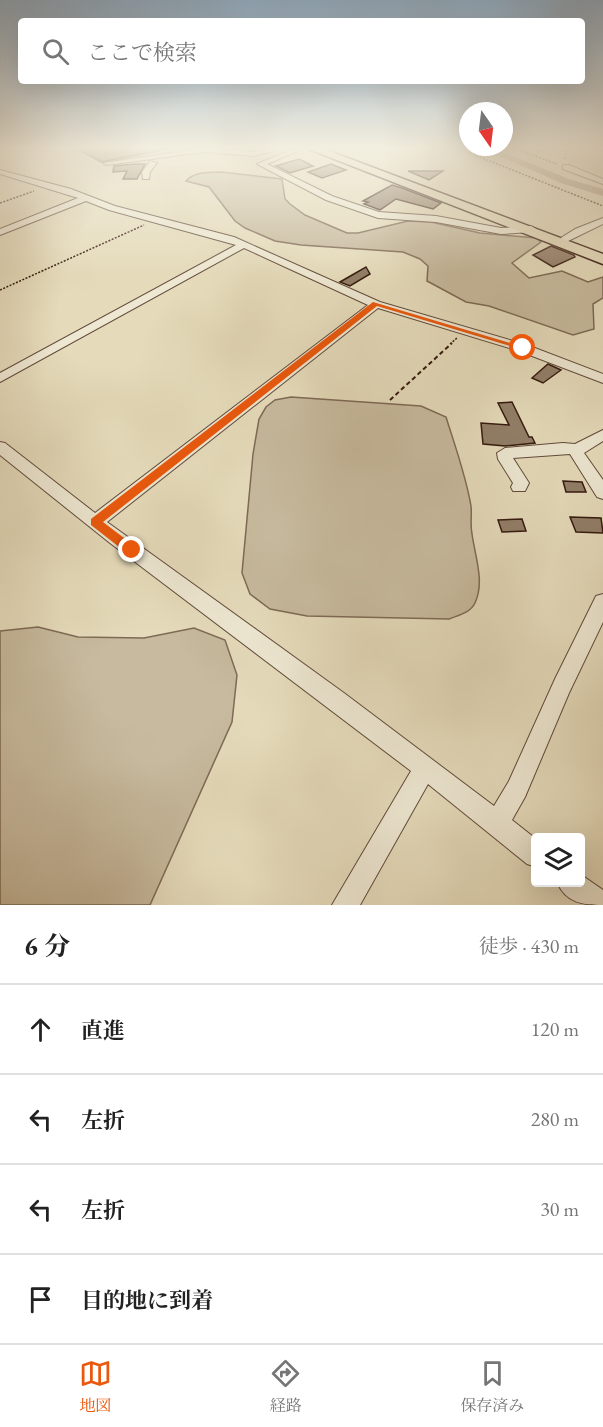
<!DOCTYPE html>
<html lang="ja">
<head>
<meta charset="utf-8">
<style>
  body { margin:0; font-family:"EB Garamond","Noto Serif JP",serif; background:#f6f6f6; color:#222 }
  .controls { position:absolute; right:18px; bottom:18px; display:grid; overflow:hidden; border-radius:6px; box-shadow:0 6px 24px #0002 }
  .controls button { width:54px; height:54px; display:grid; place-items:center; padding:0; border:0; border-bottom:2px solid #e0e0e0; background:#fff; color:#222; font:30px sans-serif }
  .compass { position:absolute; left:459px; top:102px; width:54px; height:54px; border-radius:50%; background:#fff; box-shadow:0 6px 24px #0002; rotate:166deg }
  .stop { position:absolute; width:18px; height:18px; margin:-14px; border:4px solid #ea580c; border-radius:50%; background:#fff }
  .stop.end { background:#ea580c; border-color:#fff; box-shadow:0 2px 6px #0008 }
  .list { margin:0; padding:0; list-style:none }
  h2 { display:flex; justify-content:space-between; align-items:center; height:78px; margin:0; padding:0 24px; font-size:26px }
  h2 small { font-size:20px; font-weight:400; color:#767676 }
  .list li { display:grid; grid-template-columns:39px 1fr auto; gap:18px; align-items:center; box-sizing:border-box; height:90px; padding:0 24px; border-top:2px solid #e0e0e0 }
  .list b { display:block; font-size:22px; white-space:nowrap }
  .list em { font-size:20px; font-style:normal; color:#767676 }
  .icon { flex:none; width:33px; height:33px; fill:none; stroke:currentColor; stroke-width:2; stroke-linecap:round; stroke-linejoin:round }
  .map { position:relative; flex:none; width:603px; height:905px; overflow:hidden }
  .search { position:absolute; background:#fff; box-shadow:0 6px 24px #0002; left:18px; right:18px; top:18px; height:66px; display:flex; align-items:center; gap:15px; box-sizing:border-box; padding:0 21px; border-radius:6px; color:#767676; font-size:22px }
  .sheet { height:438px; background:#fff }
  nav { display:flex; justify-content:space-around; align-items:center; box-sizing:border-box; height:84px; border-top:2px solid #e0e0e0; background:#fff; font-size:16px; color:#767676 }
  nav a { display:grid; justify-items:center; gap:3px }
  nav .on { color:#ea580c }
  .map>svg:first-child { display:block }
  .green { fill:#c7ba9e; stroke:#7e6a56; stroke-width:1.5 }
  .lines { fill:none; stroke-linecap:round; stroke-linejoin:round }
  .river { fill:#a99981; fill-rule:evenodd }
  .building { fill:#917e68; stroke:#35190f; stroke-width:1.5 }
  .minor-casing { stroke:#614a3a; stroke-width:2 }
  .highway-casing { stroke:#35190f; stroke-width:3 }
  .path-far1 { stroke:#35190f; stroke-width:1.5; stroke-dasharray:2 1.5; stroke-linecap:butt }
  .path { stroke:#35190f; stroke-width:2; stroke-dasharray:4.5 3; stroke-linecap:butt }
  .minor { fill:#eee8d3; fill-rule:evenodd }
  .highway { fill:#e5dbbb; fill-rule:evenodd }
  .route { fill:#ea580c }
</style>
</head>
<body>
<div class="map">
<svg width="603" height="905" viewBox="0 0 603 905">
  <rect width="100%" height="100%" fill="#e5dbbb"/>
  <filter id="stains"><feTurbulence type="fractalNoise" baseFrequency=".00333" numOctaves="4"/><feColorMatrix values="0 0 0 0 .2 0 0 0 0 .09 0 0 0 0 .02 0 0 0 .5 -.17"/></filter>
  <radialGradient id="worn" r=".72"><stop offset=".6" stop-color="#630" stop-opacity="0"/><stop offset="1" stop-color="#630" stop-opacity=".3"/></radialGradient>
  <g class="green">
    <path d="M 221,172 L 282,179 L 285,199 L 290,204 L 305,215 L 347,233 L 358,233 L 408,221 L 431,222 L 480,233 L 537,238 L 541,242 L 512,263 L 529,278 L 562,271 L 588,282 L 603,277 L 603,298 L 593,304 L 594,329 L 573,335 L 489,306 L 466,302 L 427,281 L 428,266 L 420,259 L 403,252 L 301,245 L 275,241 L 245,228 L 235,221 L 209,187 L 186,181 C 195,171 208,173 221,172 Z"/>
    <path d="M 291,397 L 421,406 L 446,417 C 455,446 466,476 471,506 C 472,516 470,525 472,534 C 475,556 485,582 475,603 C 470,613 459,615 449,619 L 307,616 L 270,609 L 250,594 L 242,573 L 253,454 L 259,419 L 266,407 L 275,400 Z"/>
    <polygon points="38,627 78,637 144,638 194,628 225,640 237,675 232,722 150,905 0,905 0,631"/>
  </g>
  <g class="lines">
    <polygon class="river" points="481,148 493,148 569,179 603,189 603,196 561,183"/>
  </g>
  <g class="building">
    <polygon points="76,148 174,148 101,162"/>
    <polygon points="299,159 313,166 290,173 276,166"/>
    <polygon points="135,164 145,164 137,179 123,179 127,171 113,172 114,166"/>
    <polygon points="331,164 346,170 322,178 308,172"/>
    <polygon points="408,171 443,171 429,180"/>
    <polygon points="392,185 402,188 441,203 433,209 396,199 380,210 364,204 368,202 363,201"/>
    <polygon points="551,246 574,255 575,257 553,267 533,255"/>
    <polygon points="366,267 370,274 350,286 340,282"/>
    <polygon points="548,364 561,370 543,383 532,378"/>
    <polygon points="512,402 529,437 532,437 535,443 505,446 483,444 481,423 509,425 498,403"/>
    <polygon points="563,481 582,482 586,492 566,492"/>
    <polygon points="570,517 601,518 603,533 576,532"/>
    <polygon points="522,519 526,531 502,532 498,520"/>
  </g>
  <g class="lines">
    <defs>
      <g id="minor">
        <polygon points="204,148 254,152 274,148 278,150 254,156 204,152 107,165 103,163"/>
        <polygon points="296,148 305,148 267,164 332,196 379,212 436,216 501,228 531,226 536,229 531,232 501,234 436,222 378,218 326,200 257,164"/>
        <polygon points="150,161 157,163 150,172 149,179 143,179 142,172"/>
        <polygon points="563,165 569,165 603,179 603,184 563,169"/>
        <polygon points="0,170 71,189 115,206 234,237 380,302 527,345 603,374 603,383 519,351 378,308 107,522 344,693 494,806 509,781 555,679 596,596 603,594 603,622 569,693 525,797 512,820 536,839 536,867 527,864 428,784 360,905 332,905 411,771 110,543 0,455 0,442 5,443 95,513 368,305 244,248 0,382 0,373 236,245 109,210 86,201 0,235 0,229 78,198 0,174"/>
        <polygon points="603,218 603,224 564,243 556,241 575,229"/>
        <polygon points="603,430 603,441 584,453 603,480 603,499 597,497 570,454 513,458 529,483 525,491 513,491 511,487 513,483 498,459 497,453 505,448 563,443 575,444"/>
        <path d="M 580,874 L 603,890 L 603,905 C 583,905 566,903 557,882 L 580,882 Z"/>
      </g>
      <polygon id="highway" points="306,148 321,148 603,254 603,264"/>
    </defs>
    <use href="#minor" class="minor-casing"/>
    <use href="#highway" class="highway-casing"/>
    <g class="path-far1">
      <polyline points="457,148 603,206"/>
      <polyline points="513,148 557,164"/>
      <polyline points="565,159 567,151 573,148"/>
      <polyline points="0,203 34,191"/>
      <polyline points="0,290 144,225"/>
      <polyline points="450,344 457,338"/>
    </g>
    <polyline class="path" points="390,400 452,343"/>
    <use href="#minor" class="minor"/>
    <use href="#highway" class="highway"/>
  </g>
  <linearGradient id="sky" x2="0" y2="1"><stop stop-color="#8fa9bf"/><stop offset="0.54" stop-color="#f3efe0"/><stop offset="1" stop-color="#f3efe0" stop-opacity="0"/></linearGradient>
  <rect width="603" height="274" fill="url(#sky)"/>
  <polygon class="route" points="373,302 527,348 520,349 377,306 103,522 136,547 136,554 128,554 91,525 91,519"/>
  <rect width="100%" height="100%" filter="url(#stains)"/>
  <rect width="100%" height="100%" fill="url(#worn)"/>
</svg>
<div class="controls">
<button><svg class="icon" aria-label="layers" viewBox="0 0 24 24"><path d="M12 4l9 5-9 5-9-5zM3 14l9 5 9-5"/></svg></button>
</div>
<svg class="compass" viewBox="-18 -18 36 36"><path d="M0-13l5 13h-10z" fill="#e53935"/><path d="M0 13l5-13h-10z" fill="#767676"/></svg>
<div class="stop" style="left:523px;top:348px"></div>
<div class="stop end" style="left:132px;top:550px"></div>
<div class="search"><svg class="icon" aria-label="search" viewBox="0 0 24 24"><circle cx="10" cy="10" r="6"/><path d="M15 15l6 6"/></svg>ここで検索</div>
</div>
<section class="sheet">
<h2>6 分<small>徒歩 · 430 m</small></h2>
<ul class="list">
<li><svg class="icon" aria-label="ahead" viewBox="0 0 24 24"><path d="M12 20V5M6 11l6-6 6 6"/></svg><div><b>直進</b></div><em>120 m</em></li>
<li><svg class="icon" aria-label="left" viewBox="0 0 24 24"><path d="M17 20v-9H6M10 6l-5 5 5 5"/></svg><div><b>左折</b></div><em>280 m</em></li>
<li><svg class="icon" aria-label="left" viewBox="0 0 24 24"><path d="M17 20v-9H6M10 6l-5 5 5 5"/></svg><div><b>左折</b></div><em>30 m</em></li>
<li><svg class="icon" aria-label="arrive" viewBox="0 0 24 24"><path d="M6 21V4h12l-3 4 3 4H6"/></svg><div><b>目的地に到着</b></div></li>
</ul>
</section>
<nav>
<a class="on"><svg class="icon" aria-label="map" viewBox="0 0 24 24"><path d="M3 6l6-2 6 2 6-2v14l-6 2-6-2-6 2zM9 4v14M15 6v14"/></svg>地図</a>
<a><svg class="icon" aria-label="directions" viewBox="0 0 24 24"><path d="M12 3l9 9-9 9-9-9zM9 14v-3h6M13 9l2 2-2 2"/></svg>経路</a>
<a><svg class="icon" aria-label="saved" viewBox="0 0 24 24"><path d="M7 4h10v16l-5-4-5 4z"/></svg>保存済み</a>
</nav>
</body>
</html>
